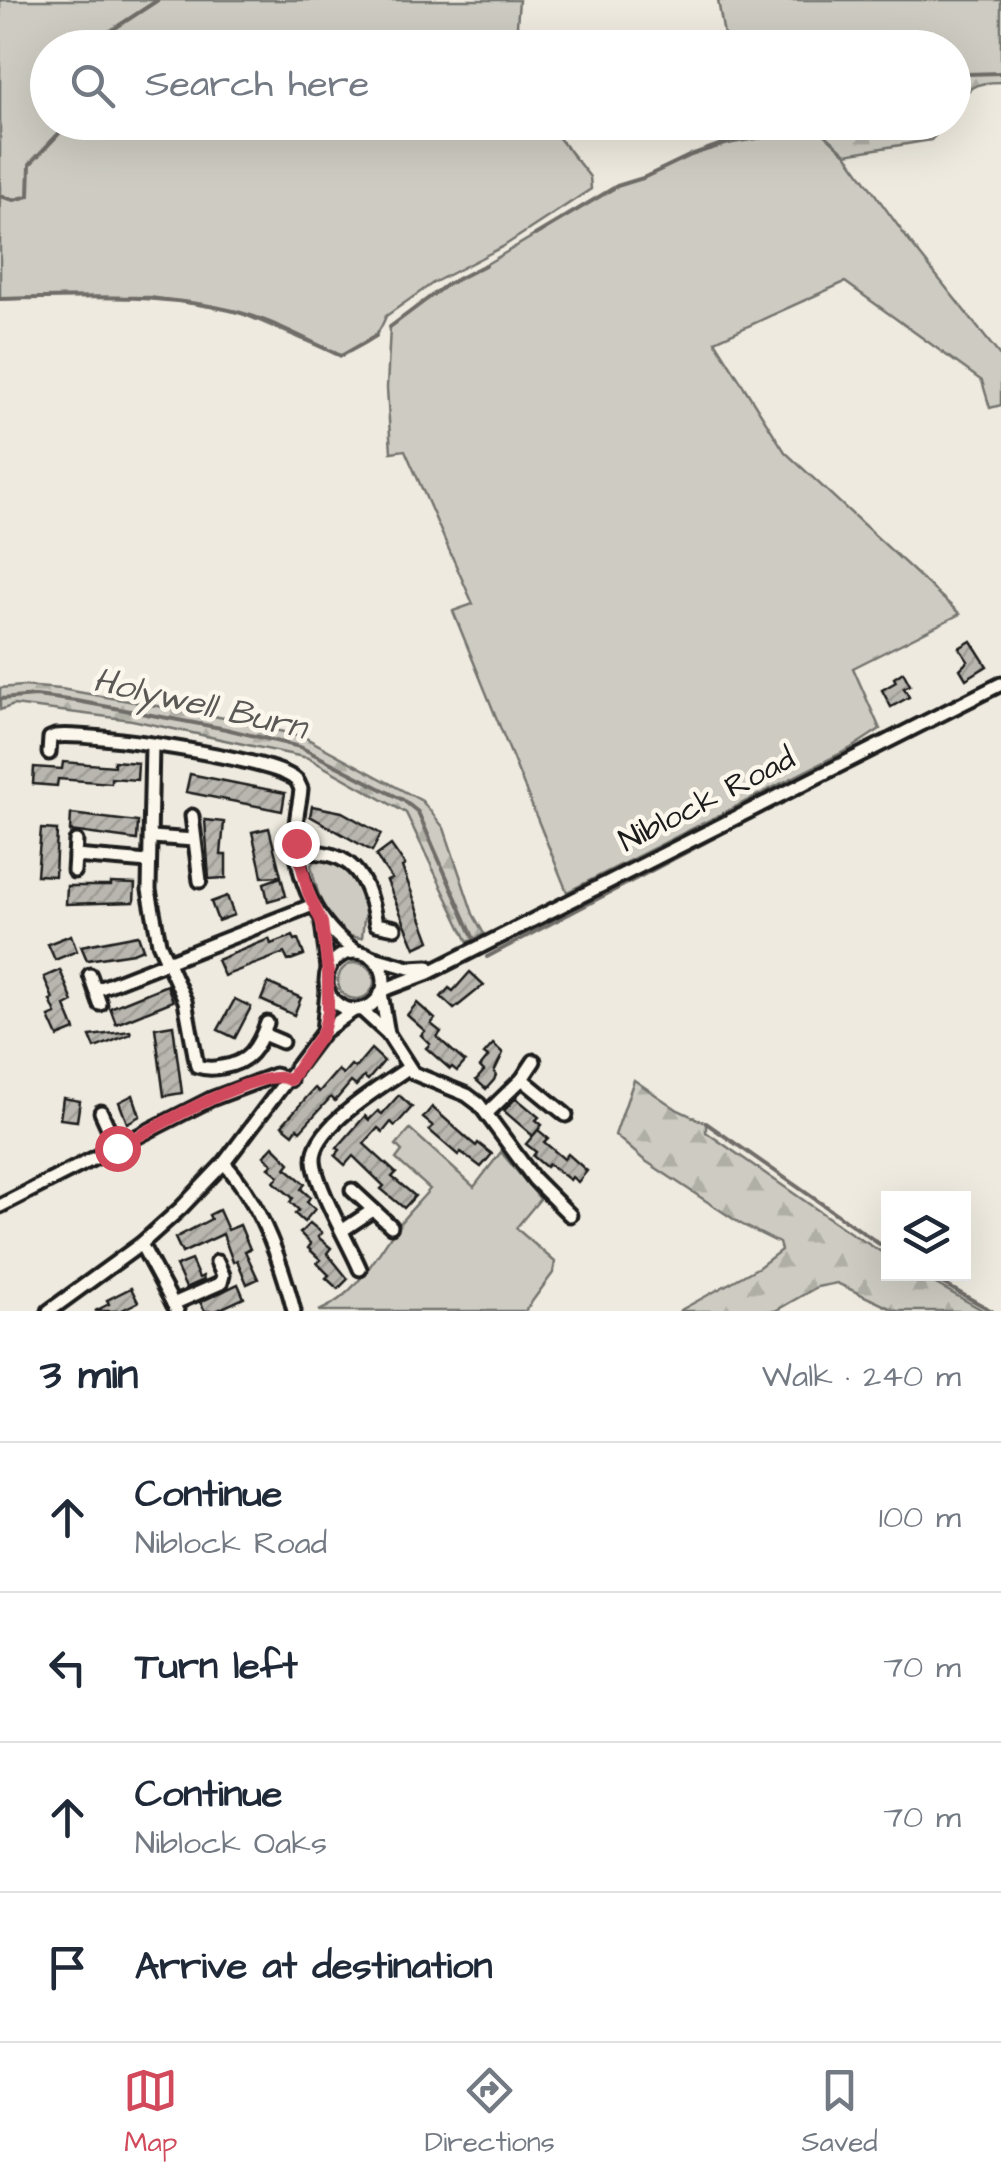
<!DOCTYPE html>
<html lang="en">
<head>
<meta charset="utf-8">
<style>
  body { margin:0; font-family:"Architects Daughter",sans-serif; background:#f6f6f7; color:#1f2937 }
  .controls { position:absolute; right:30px; bottom:30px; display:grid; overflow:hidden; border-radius:0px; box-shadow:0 10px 40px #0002 }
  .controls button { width:90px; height:90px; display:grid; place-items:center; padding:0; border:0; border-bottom:2px solid #e0e1e3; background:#fff; color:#1f2937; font:50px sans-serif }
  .stop { position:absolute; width:30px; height:30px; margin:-22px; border:8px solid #d1495b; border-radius:50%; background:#fff }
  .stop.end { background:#d1495b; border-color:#fff; box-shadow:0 2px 10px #0008 }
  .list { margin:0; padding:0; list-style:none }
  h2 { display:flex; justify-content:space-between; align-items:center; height:130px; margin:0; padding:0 40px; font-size:42px }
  h2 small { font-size:32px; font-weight:400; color:#747a83 }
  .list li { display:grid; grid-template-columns:65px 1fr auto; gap:30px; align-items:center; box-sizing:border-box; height:150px; padding:0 40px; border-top:2px solid #e0e1e3 }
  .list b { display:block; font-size:38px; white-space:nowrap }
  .list p { margin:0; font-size:32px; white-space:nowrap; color:#747a83 }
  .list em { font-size:32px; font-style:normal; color:#747a83 }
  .icon { flex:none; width:55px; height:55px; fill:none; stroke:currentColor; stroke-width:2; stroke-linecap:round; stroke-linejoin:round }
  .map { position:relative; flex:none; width:1001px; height:1311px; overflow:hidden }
  .search { position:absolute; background:#fff; box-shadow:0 10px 40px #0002; left:30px; right:30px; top:30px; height:110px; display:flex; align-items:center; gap:25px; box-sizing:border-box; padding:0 35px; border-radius:55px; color:#747a83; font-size:38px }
  .sheet { height:730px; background:#fff }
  nav { display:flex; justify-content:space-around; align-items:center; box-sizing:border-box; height:140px; border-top:2px solid #e0e1e3; background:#fff; font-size:28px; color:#747a83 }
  nav a { display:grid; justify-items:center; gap:5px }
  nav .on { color:#d1495b }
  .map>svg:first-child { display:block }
  .green { fill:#ceccc2; stroke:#75746f; stroke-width:2.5 }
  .forest { fill:url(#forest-firs); stroke:#75746f; stroke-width:2.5 }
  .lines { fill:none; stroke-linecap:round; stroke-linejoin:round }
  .stream { stroke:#6f6d69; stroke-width:4 }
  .building { fill:url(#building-hatch); stroke:#1c1c1c; stroke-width:2.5 }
  .street-casing { stroke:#1c1c1c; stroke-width:19 }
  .street { stroke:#fbf7ec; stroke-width:11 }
  .route { stroke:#d1495b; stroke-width:12 }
  .labels { text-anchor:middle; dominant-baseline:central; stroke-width:9; stroke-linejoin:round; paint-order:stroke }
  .street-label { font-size:32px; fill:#1c1c1c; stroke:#fbf7ec }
  .water-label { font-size:35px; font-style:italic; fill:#5a5956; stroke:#fbf7ec }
</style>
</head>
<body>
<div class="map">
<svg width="1001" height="1311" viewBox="0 0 1001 1311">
  <defs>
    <pattern id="forest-firs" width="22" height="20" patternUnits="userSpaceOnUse" patternTransform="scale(2.5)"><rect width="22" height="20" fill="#ceccc2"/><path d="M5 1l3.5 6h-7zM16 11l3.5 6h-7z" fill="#b0afa6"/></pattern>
    <pattern id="building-hatch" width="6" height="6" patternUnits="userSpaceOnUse" patternTransform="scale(2.5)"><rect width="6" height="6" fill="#b9b6af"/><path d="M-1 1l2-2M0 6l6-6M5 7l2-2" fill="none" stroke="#9e9c96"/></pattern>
  </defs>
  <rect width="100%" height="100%" fill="#eeeadf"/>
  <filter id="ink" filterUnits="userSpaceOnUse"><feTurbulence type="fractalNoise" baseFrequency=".01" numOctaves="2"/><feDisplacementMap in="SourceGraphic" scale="20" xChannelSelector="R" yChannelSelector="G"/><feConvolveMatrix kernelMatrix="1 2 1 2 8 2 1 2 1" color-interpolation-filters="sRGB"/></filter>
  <g filter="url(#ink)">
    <g class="green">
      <path d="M 0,0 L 519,0 L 517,25 L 524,47 L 48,48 L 48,122 L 547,123 L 590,177 L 591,189 L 504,246 L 433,283 L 386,316 C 376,343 365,343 341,356 L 236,311 L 150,297 L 0,299 Z"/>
      <polygon points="718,0 1001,0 1001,73 967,74 954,80 954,48 726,47"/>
      <polygon points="740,123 850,123 817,127 846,154 909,241 1001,357 1001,405 990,408 982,381 845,282 715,341 785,452 960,614 853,668 880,729 851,748 567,892 453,611 473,604 405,450 391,452 387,388 390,327 446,285 485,265 617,186 643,178 691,155 742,140"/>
      <path d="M 325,860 C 352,869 362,887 368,913 L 364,919 L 362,938 C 327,937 317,893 311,865 L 314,861 Z"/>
      <circle cx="356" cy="981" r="18"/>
      <path d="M 410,1129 L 474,1187 L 501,1152 L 540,1199 L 516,1228 L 555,1262 L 553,1273 L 525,1311 L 319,1311 C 353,1297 374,1261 394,1231 C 404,1216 418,1203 430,1189 L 396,1159 L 402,1151 L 396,1145 Z"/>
    </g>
    <g class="forest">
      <path d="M 1001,73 L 1001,82 C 971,82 968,88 954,112 L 954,80 L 967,74 Z"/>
      <polygon points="850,122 947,122 947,123 931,140 846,154 816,126"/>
      <polygon points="23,686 61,689 230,719 304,737 422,801 444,828 473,914 484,934 468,942 406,813 308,758 132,720 14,705 0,710 0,688"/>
      <polygon points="634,1080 678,1110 706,1123 706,1132 852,1234 888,1256 888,1274 918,1274 984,1311 896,1311 837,1283 817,1287 775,1311 679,1311 759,1267 781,1250 779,1243 741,1224 644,1160 615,1135"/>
    </g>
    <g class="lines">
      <g class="stream">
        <polyline points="104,48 109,32 158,0"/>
        <polyline points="954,80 967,74 1001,73"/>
        <polyline points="0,196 14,200 29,196 30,164 67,125 78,122"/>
        <polyline points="535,235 617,186 643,178 691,155 722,144 850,122"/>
        <path d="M 0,299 C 80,297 163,292 241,313 C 275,322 309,341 341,356 L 376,336"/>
        <polyline points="390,327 446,285 485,265"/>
        <polyline points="0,699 36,696 77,701 226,729 300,747 403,800 418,812 473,937"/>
        <polyline points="983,700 1001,691"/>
        <polyline points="487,957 827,778"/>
        <polyline points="706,1123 888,1250"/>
        <polyline points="926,1274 992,1311"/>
      </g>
    </g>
    <g class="building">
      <polygon points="971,641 987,666 966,679 960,669 968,661 959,648"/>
      <polygon points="903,672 910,685 904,688 909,697 891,707 882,690 896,682 894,678"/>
      <polygon points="114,761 138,763 137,780 111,778 111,783 58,779 57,786 33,784 34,767 62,769 63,762 114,766"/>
      <polygon points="190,774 285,793 282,811 186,792"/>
      <polygon points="312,806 342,812 381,834 372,851 310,816"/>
      <polygon points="71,814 138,822 137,840 70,831"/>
      <polygon points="205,820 224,822 221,855 226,855 226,878 209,879"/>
      <polygon points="269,828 281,876 262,877 260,866 252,832"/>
      <polygon points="41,829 57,830 55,876 37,875"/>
      <polygon points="391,845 405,865 402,867 430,941 415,948 387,881 392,879 376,856"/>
      <polygon points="281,877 286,896 268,901 264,883"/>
      <polygon points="111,883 135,884 134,902 66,904 67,886 111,886"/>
      <polygon points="227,896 234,915 218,921 211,902"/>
      <polygon points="71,935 77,951 55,960 48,944"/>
      <polygon points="138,935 143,949 133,953 87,960 81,946"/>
      <polygon points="293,936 295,940 298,939 304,955 288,961 284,953 224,976 217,960 269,939 271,944"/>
      <polygon points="60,970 73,1002 65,1006 75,1030 58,1037 49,1017 56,1014 50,1000 53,999 44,977"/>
      <polygon points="470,972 484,985 454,1009 441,997 449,988 453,991"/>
      <polygon points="268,983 301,998 294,1015 261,1000"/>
      <polygon points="167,985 173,1001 116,1024 110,1008"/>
      <polygon points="235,999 251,1007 235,1038 218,1030"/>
      <polygon points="417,1003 435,1019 431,1024 441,1032 437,1037 465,1062 457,1071 452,1067 450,1069 426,1048 430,1044 421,1035 425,1031 407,1015"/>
      <polygon points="173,1025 182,1093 164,1096 155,1028"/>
      <polygon points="130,1031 131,1034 95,1048 90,1036"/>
      <polygon points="493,1044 503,1053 494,1072 496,1075 494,1080 486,1089 476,1080 484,1071 480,1067 488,1057 484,1054"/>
      <polygon points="371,1049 384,1061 368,1080 364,1077 356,1086 351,1082 335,1101 331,1097 300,1131 297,1128 293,1134 282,1125 315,1088 319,1092 338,1070 343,1074 351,1065 355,1068"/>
      <polygon points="133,1095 140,1116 127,1123 119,1102"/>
      <polygon points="399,1095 412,1107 395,1126 391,1122 383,1132 378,1128 364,1144 396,1173 392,1177 415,1196 404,1208 381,1189 384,1186 353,1156 345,1165 335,1156 340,1150 337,1148 365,1116 369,1120 378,1111 382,1114"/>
      <polygon points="63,1098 80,1101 77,1121 60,1119"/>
      <polygon points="516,1098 539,1117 536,1120 542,1125 533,1136 504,1111"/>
      <polygon points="432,1107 470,1141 476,1146 478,1143 492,1154 481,1167 461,1152 458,1155 429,1130 433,1126 423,1118"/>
      <polygon points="538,1130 548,1138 544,1142 564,1159 568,1154 587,1171 578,1182 572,1177 570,1180 549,1164 546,1167 533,1156 536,1152 526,1144"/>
      <polygon points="273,1146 290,1163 286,1168 305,1184 301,1189 310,1197 307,1202 315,1209 304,1222 295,1214 299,1210 290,1202 293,1198 274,1182 279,1176 269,1168 273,1164 264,1156"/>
      <polygon points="219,1210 228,1230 240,1225 250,1249 245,1251 258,1279 247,1284 237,1260 233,1262 223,1234 182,1253 175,1238 211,1219 209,1215"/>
      <polygon points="310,1223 322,1233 318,1237 331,1248 327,1253 348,1279 338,1289 326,1278 329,1275 317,1263 321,1260 308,1248 311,1244 300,1233"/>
      <polygon points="191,1260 199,1278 203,1276 204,1280 186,1288 176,1266"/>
      <polygon points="238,1284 244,1298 216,1311 205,1311 200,1302"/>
      <polygon points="131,1288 138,1302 120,1311 95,1311 109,1304 107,1300"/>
    </g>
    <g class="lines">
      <defs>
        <g id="street">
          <path d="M 152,745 L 149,890 L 159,943 L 185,1001 L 197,1066 C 206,1069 212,1069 222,1067 C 249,1063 258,1048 267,1023"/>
          <path d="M 49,753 L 50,738 L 55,736 C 91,732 263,758 292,777 C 298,780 298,783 301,789 C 300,802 296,815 296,829 C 294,877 316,925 357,952"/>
          <polyline points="192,816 200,881"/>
          <polyline points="152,837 194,840"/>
          <path d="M 297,853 C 351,847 368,876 376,924 L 395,928"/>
          <polyline points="75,856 148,862"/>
          <polyline points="74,871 76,841"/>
          <polyline points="322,923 328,968"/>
          <circle cx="355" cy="981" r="29"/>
          <polyline points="374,958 409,968 428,967"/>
          <polyline points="90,975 100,1004"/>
          <polyline points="96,990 313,905"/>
          <polyline points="383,990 428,973 1001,684"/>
          <polyline points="381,993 388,1034"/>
          <polyline points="361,1009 388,1034 413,1073 467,1095 479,1104 534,1179 570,1215"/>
          <polyline points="323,1032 327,991"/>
          <polyline points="263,1034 282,1042"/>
          <polyline points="522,1079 534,1061"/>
          <polyline points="101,1112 117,1147"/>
          <polyline points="487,1113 522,1079 566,1115"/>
          <path d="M 224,1163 C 260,1202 281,1260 294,1311"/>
          <polyline points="352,1190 391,1226"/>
          <polyline points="0,1206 211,1099 275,1075 290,1080"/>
          <polyline points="343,1230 373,1210"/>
          <polyline points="141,1244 177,1311"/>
          <path d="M 360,1269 C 349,1243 315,1185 314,1160 C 313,1126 383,1086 408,1068"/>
          <polyline points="173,1304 221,1283 223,1275 217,1262"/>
          <polyline points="49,1311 141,1244 181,1208 224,1163 323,1032 354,1010"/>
        </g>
      </defs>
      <use href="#street" class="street-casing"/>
      <use href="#street" class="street"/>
    </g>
  </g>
  <g class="lines" filter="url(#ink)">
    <path class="route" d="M 117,1148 C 147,1132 263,1064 290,1080 L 323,1032 L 328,1012 L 328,971 L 322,923 L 308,892 L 296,843"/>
  </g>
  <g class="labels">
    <g class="street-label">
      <text transform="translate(707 800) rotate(-27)">Niblock Road</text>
    </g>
    <g class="water-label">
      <text transform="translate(200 704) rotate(13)">Holywell Burn</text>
    </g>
  </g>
</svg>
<div class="controls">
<button><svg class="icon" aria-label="layers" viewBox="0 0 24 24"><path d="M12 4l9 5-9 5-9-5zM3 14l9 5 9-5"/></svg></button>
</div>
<div class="stop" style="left:117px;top:1148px"></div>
<div class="stop end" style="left:296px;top:843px"></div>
<div class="search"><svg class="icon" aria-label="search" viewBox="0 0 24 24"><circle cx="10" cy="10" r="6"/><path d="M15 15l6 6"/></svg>Search here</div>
</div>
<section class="sheet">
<h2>3 min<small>Walk · 240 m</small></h2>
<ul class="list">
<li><svg class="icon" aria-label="ahead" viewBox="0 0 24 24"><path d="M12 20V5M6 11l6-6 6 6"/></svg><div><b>Continue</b><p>Niblock Road</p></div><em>100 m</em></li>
<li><svg class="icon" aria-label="left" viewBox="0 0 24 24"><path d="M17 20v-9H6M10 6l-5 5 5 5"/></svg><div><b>Turn left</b></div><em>70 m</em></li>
<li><svg class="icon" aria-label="ahead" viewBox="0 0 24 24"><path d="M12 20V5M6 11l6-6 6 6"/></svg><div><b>Continue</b><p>Niblock Oaks</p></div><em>70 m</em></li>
<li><svg class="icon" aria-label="arrive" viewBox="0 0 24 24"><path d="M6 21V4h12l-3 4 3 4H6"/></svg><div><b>Arrive at destination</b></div></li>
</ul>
</section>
<nav>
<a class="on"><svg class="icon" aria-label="map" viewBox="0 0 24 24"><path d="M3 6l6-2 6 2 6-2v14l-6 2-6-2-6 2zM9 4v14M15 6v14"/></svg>Map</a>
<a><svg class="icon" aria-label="directions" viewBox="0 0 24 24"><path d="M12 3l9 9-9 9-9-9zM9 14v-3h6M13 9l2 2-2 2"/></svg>Directions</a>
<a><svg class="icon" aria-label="saved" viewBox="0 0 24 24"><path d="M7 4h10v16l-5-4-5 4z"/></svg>Saved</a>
</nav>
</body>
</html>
